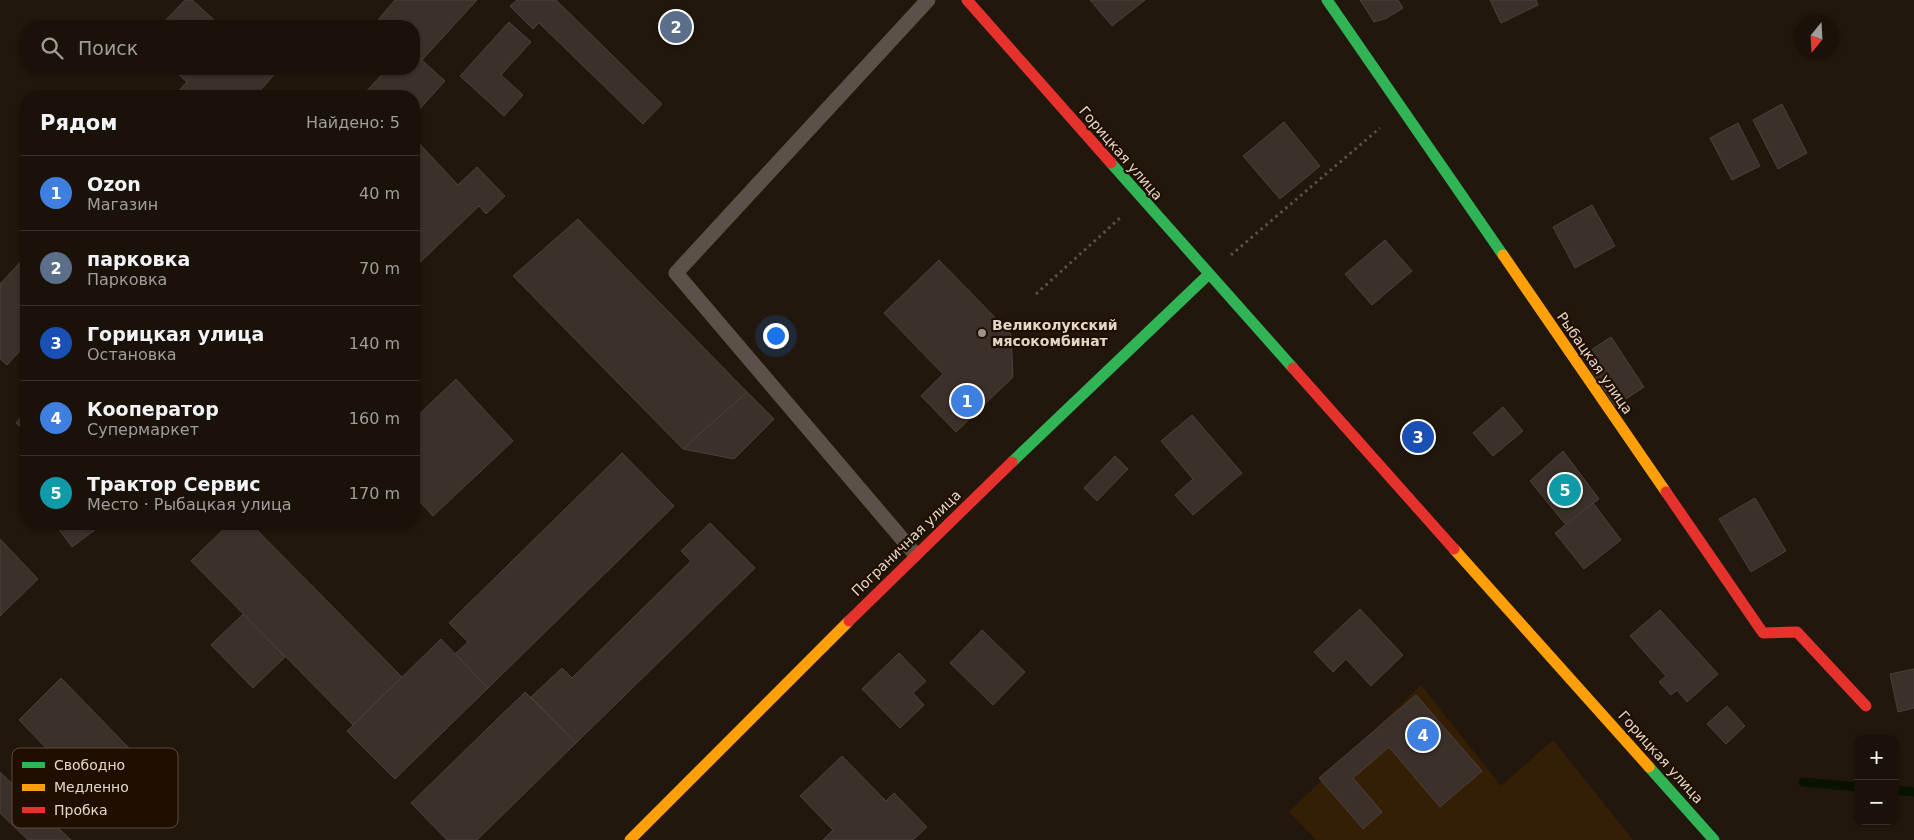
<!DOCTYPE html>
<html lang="ru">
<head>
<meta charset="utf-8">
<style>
  body { margin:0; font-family:"DejaVu Sans",sans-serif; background:#231a12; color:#f1f3f6 }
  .controls { position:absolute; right:15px; bottom:15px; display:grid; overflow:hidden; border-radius:10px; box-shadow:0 1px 4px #0004 }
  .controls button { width:45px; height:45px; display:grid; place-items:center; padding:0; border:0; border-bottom:1px solid #38312a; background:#1a1109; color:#f1f3f6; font:25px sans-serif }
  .compass { position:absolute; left:1794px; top:15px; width:45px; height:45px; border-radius:50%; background:#1a1109; box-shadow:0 1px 4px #0004; rotate:198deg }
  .you { position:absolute; left:775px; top:335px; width:18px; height:18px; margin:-12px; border:4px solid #fff; border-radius:50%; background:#1a73e8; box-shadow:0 0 0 8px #1a73e833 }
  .badge { display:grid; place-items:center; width:32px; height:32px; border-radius:50%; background:#0b8043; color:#fff; font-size:16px; font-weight:700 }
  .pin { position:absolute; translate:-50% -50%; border:2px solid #fff; box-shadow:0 1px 5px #0006 }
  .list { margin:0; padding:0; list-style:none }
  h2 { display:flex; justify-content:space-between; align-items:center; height:65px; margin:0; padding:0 20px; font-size:21px }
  h2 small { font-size:16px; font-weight:400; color:#9f9d9c }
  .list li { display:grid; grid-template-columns:32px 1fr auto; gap:15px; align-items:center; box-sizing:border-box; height:75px; padding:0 20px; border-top:1px solid #38312a }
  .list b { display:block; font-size:19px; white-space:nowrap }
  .list p { margin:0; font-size:16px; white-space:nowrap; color:#9f9d9c }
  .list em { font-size:16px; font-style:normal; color:#9f9d9c }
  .icon { flex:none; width:28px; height:28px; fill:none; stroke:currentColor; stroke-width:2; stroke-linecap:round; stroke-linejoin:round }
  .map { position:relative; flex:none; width:1914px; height:840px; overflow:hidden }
  .search { position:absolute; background:#1a1109; box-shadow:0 1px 4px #0004; left:20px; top:20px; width:400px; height:55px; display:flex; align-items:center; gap:12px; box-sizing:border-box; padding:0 18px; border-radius:20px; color:#9f9d9c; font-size:19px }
  .panel { position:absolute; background:#1a1109; box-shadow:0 1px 4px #0004; left:20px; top:90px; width:400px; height:440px; border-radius:20px }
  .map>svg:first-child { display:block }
  .built { fill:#341f04 }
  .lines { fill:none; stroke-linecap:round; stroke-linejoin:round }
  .stream { stroke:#081201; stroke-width:9 }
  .building { fill:#3b302a; stroke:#4c413a }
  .path { stroke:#59524a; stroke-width:3; stroke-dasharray:2.5 4; stroke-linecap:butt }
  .lane { stroke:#5a5249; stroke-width:15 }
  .fast { stroke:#30b455; stroke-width:11 }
  .slow { stroke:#ff9f0a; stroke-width:11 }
  .jam { stroke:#e5322d; stroke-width:11 }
  .poi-dot { fill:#9f9488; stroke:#200f00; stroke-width:2 }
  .labels { text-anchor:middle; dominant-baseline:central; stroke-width:4.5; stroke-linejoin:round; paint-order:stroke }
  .street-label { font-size:14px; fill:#e3d7ca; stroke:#200f00 }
  .poi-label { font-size:14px; font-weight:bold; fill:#e3d7ca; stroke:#200f00; text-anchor:start }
  .key { fill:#200f00; stroke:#5a4b3d; stroke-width:1 }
  .key-label { font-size:14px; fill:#e3d7ca }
</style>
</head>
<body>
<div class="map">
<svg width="1914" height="840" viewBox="0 0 1914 840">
  <rect width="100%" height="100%" fill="#22170c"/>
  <polygon class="built" points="1421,685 1501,786 1553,740 1633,840 1316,840 1289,812"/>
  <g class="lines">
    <g class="stream">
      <polyline points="1803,782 1858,787"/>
      <polyline points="1895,790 1914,792"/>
    </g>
  </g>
  <g class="building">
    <polygon points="185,0 192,0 221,26 160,26"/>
    <polygon points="395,0 477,0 422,60 414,53 414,26 385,26 378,20"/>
    <polygon points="517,0 556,0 662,104 643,124 539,23 533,29 510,6"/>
    <polygon points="1090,0 1145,0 1112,26"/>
    <polygon points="1360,0 1398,0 1403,8 1387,18 1374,22"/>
    <polygon points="1490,0 1536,0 1538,5 1501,23"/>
    <polygon points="509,22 531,42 501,75 523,95 504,116 460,76"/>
    <polygon points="414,53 445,81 414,115 414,96 362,96 387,69 414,69"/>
    <polygon points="173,69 267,69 274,75 255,96 174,96 187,82"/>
    <polygon points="1782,104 1807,153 1778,169 1753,120"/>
    <polygon points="1284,122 1320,166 1280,199 1243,156"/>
    <polygon points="1738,123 1760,166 1732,180 1710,138"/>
    <polygon points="414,138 458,185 477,167 505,196 486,214 479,206 414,268"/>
    <polygon points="1592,205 1615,246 1575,268 1553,227"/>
    <polygon points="578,219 747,392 683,449 513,276"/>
    <polygon points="1385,240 1412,271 1372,305 1345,274"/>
    <polygon points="26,256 26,344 7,365 0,359 0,284"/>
    <polygon points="939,260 1011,334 1013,377 956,432 921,396 943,374 884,313"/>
    <polygon points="1611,337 1644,387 1615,406 1582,356"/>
    <polygon points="456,379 513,441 433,516 414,495 414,419"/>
    <polygon points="747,392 774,419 734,459 683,449"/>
    <polygon points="1503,407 1523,431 1493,456 1473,433"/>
    <polygon points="26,412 26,432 16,423"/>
    <polygon points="1192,415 1242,473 1193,515 1175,495 1193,479 1161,441"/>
    <polygon points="1563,451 1599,499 1566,525 1530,481"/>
    <polygon points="622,453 674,506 488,688 455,654 468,642 449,623"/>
    <polygon points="1115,456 1128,469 1097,501 1084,488"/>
    <polygon points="1755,498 1786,551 1751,572 1719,519"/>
    <polygon points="1593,503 1621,540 1584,569 1555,533"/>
    <polygon points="710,523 755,568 576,743 531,697 562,668 572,678 691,561 681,551"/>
    <polygon points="55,524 103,524 72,547"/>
    <polygon points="229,524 251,524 402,677 353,725 191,561"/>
    <polygon points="0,539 38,579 0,616"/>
    <polygon points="1360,609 1403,655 1371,686 1346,659 1333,672 1314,652"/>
    <polygon points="1660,610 1718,674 1687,702 1677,690 1671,695 1659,682 1666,676 1630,636"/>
    <polygon points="243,614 285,657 253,688 211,645"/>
    <polygon points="982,630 1025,672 993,705 950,663"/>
    <polygon points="441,639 488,688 395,779 347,731"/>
    <polygon points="899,653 926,681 913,693 924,705 900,728 862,689"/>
    <polygon points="1914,669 1914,708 1898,712 1890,674"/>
    <polygon points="61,678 159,779 116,820 19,720"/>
    <polygon points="525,692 576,743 477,840 447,840 411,803"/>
    <polygon points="1416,695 1482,771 1440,807 1389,747 1353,778 1382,812 1363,829 1319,778"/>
    <polygon points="1727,706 1745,726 1726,744 1707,724"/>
    <polygon points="842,756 886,801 894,793 927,827 913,840 823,840 833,830 800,796"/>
    <polygon points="0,772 71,840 28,840 0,813"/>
  </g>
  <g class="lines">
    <g class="path">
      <polyline points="1231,255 1380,128"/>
      <polyline points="1036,294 1121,217"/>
    </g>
    <polyline class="lane" points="915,554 676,273 928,0"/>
    <g class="fast">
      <polyline points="1327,0 1503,255"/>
      <polyline points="1111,163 1293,368"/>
      <polyline points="1012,462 1209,274"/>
      <polyline points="1649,767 1714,840"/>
    </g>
    <g class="slow">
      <polyline points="1503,255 1666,492"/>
      <polyline points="1454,549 1649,767"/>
      <polyline points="630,840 849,621"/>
    </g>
    <g class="jam">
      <polyline points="967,0 1111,163"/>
      <polyline points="1293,368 1454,549"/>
      <polyline points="1666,492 1763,633 1797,632 1866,706"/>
      <polyline points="849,621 1012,462"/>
    </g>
  </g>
  <circle class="poi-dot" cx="982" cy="333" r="5"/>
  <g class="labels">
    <g class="street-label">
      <text transform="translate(1121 153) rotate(49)">Горицкая улица</text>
      <text transform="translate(1595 363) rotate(55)">Рыбацкая улица</text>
      <text transform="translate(906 543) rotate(-44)">Пограничная улица</text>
      <text transform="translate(1661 757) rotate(48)">Горицкая улица</text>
    </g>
    <g class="poi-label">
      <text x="992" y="325">Великолукский<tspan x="992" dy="16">мясокомбинат</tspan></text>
    </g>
  </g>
  <rect x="12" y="748" width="166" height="80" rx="8" class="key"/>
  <rect x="22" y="762" width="23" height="6" fill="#30b455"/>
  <rect x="22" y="784" width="23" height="7" fill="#ff9f0a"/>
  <rect x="22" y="807" width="23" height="6" fill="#e5322d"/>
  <g class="key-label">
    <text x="54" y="770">Свободно</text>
    <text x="54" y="792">Медленно</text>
    <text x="54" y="815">Пробка</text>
  </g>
</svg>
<div class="controls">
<button>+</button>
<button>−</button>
</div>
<svg class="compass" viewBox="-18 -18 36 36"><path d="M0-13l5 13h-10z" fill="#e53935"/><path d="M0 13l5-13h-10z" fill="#9f9d9c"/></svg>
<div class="you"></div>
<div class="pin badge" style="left:967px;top:401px;background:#3f7fe0">1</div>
<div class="pin badge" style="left:676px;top:27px;background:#5c6f8a">2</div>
<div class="pin badge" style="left:1418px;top:437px;background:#1a4fb4">3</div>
<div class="pin badge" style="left:1423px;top:735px;background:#3f7fe0">4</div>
<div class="pin badge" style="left:1565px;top:490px;background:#0f9aa8">5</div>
<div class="search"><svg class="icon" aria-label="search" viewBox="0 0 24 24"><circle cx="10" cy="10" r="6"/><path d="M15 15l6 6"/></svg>Поиск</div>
<section class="panel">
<h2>Рядом<small>Найдено: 5</small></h2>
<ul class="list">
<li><span class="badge" style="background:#3f7fe0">1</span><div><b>Ozon</b><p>Магазин</p></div><em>40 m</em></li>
<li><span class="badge" style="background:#5c6f8a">2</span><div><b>парковка</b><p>Парковка</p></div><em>70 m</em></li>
<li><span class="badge" style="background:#1a4fb4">3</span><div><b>Горицкая улица</b><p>Остановка</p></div><em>140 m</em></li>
<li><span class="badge" style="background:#3f7fe0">4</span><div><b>Кооператор</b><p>Супермаркет</p></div><em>160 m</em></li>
<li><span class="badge" style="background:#0f9aa8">5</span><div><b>Трактор Сервис</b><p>Место · Рыбацкая улица</p></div><em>170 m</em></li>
</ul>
</section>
</div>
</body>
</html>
